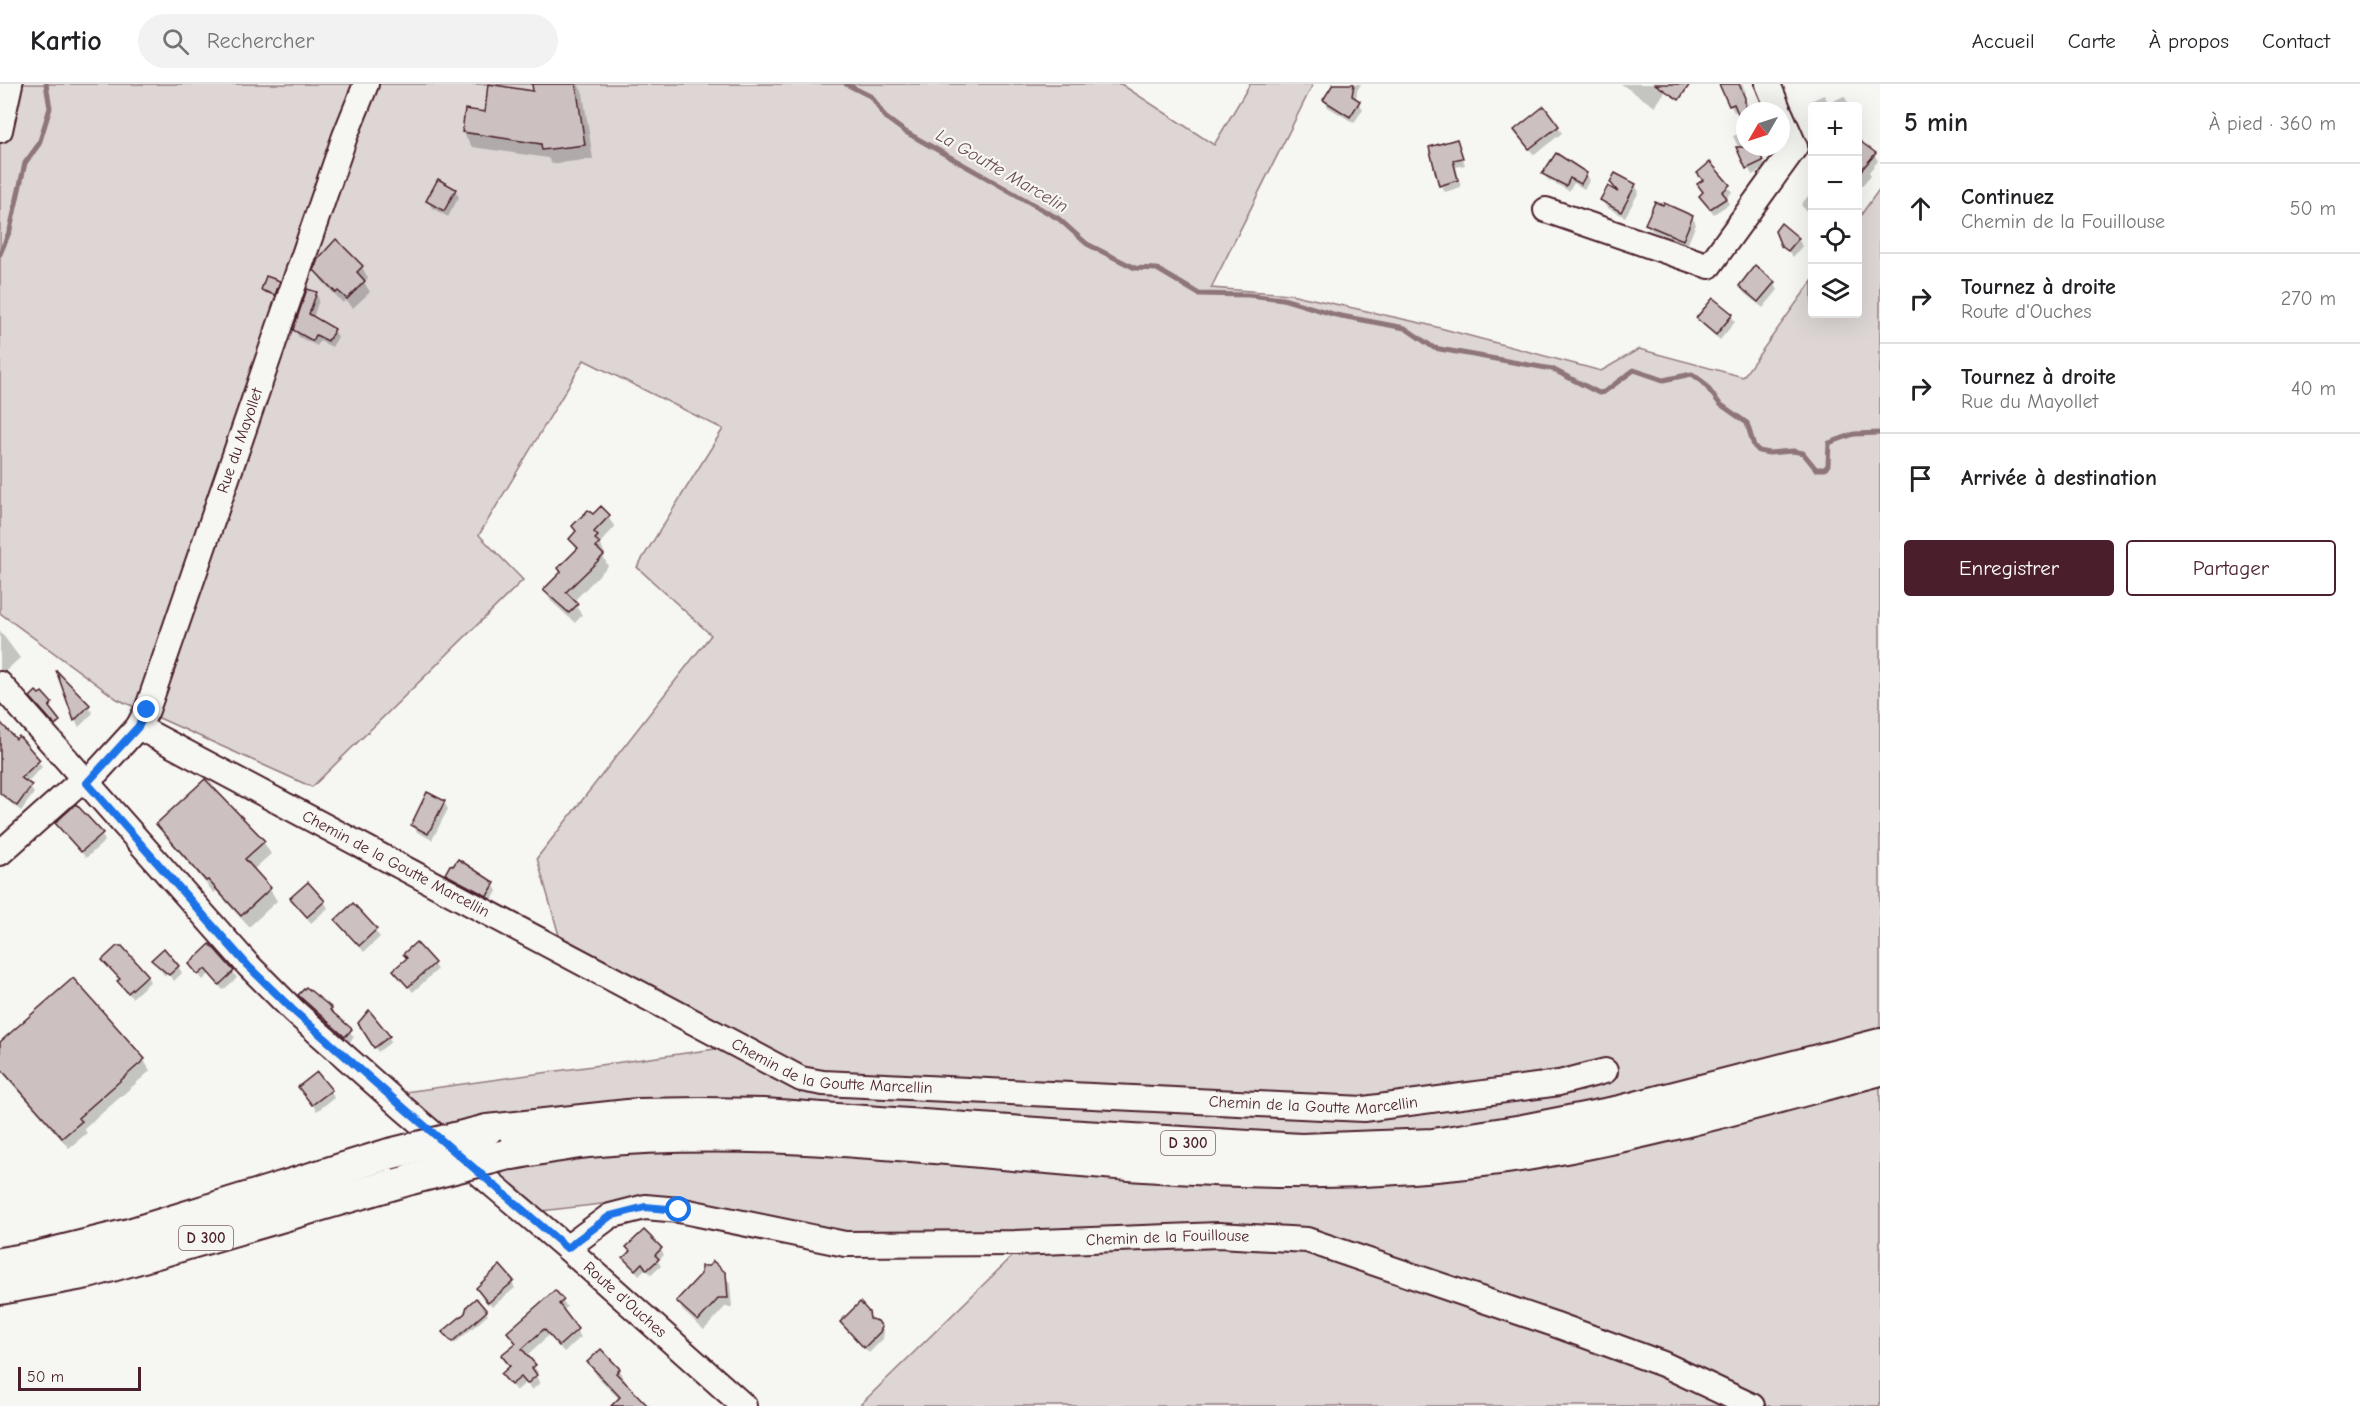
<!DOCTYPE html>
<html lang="fr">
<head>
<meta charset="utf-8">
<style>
  body { margin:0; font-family:"Comic Neue",sans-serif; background:#f2f2f2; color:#202124 }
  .controls { position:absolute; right:18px; top:18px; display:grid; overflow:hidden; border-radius:6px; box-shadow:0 6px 24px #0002 }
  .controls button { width:54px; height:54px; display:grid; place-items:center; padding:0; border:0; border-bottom:2px solid #e0e0e0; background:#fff; color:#202124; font:30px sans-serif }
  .compass { position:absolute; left:1736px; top:18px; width:54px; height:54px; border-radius:50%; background:#fff; box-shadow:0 6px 24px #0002; rotate:231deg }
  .scale { position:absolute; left:18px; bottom:15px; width:123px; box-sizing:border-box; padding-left:6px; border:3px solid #4a1f2b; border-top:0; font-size:16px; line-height:21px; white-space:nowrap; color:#4a1f2b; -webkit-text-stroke:4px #f6f6f2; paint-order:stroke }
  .stop { position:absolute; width:18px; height:18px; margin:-14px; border:4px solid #1a73e8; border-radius:50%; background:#fff }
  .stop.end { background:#1a73e8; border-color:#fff; box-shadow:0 2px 6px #0008 }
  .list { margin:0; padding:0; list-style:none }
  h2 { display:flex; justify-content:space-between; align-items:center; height:78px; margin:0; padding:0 24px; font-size:26px }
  h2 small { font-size:20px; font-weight:400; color:#757577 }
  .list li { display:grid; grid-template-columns:39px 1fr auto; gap:18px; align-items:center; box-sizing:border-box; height:90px; padding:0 24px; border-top:2px solid #e0e0e0 }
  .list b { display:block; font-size:22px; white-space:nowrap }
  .list p { margin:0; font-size:20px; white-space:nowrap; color:#757577 }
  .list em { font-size:20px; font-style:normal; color:#757577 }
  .actions { display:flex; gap:12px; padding:18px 24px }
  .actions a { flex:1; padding:14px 0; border:2px solid #4a1f2b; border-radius:6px; text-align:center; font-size:21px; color:#4a1f2b }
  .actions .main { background:#4a1f2b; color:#fff }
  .icon { flex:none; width:33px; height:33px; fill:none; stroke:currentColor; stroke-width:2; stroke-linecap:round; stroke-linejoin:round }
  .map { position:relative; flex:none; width:1880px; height:1322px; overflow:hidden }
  header { display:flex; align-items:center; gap:36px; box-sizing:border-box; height:84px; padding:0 30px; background:#fff; border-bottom:2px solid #e0e0e0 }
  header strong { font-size:28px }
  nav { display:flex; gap:33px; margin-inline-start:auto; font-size:21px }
  .search { width:420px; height:54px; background:#f2f2f2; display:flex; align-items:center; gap:15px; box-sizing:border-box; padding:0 21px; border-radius:33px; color:#757577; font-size:22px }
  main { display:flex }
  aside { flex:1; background:#fff }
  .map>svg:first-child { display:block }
  .green { fill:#ddd6d5; stroke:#947a80; stroke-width:1.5 }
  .shadow { fill:#0003 }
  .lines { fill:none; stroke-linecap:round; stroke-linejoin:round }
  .stream { stroke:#8e747a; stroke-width:5 }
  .building { fill:#ccc1c0; stroke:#4a1f2b; stroke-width:1.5 }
  .minor-casing { stroke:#4a1f2b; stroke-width:28 }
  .major-casing { stroke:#4a1f2b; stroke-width:34 }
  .minor { stroke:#f6f6f2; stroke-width:24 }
  .major { stroke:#f6f6f2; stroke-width:30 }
  .major-bridge-casing { stroke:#4a1f2b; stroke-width:34; stroke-linecap:butt }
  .major-bridge { stroke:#f6f6f2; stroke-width:30 }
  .route { stroke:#1a73e8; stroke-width:8 }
  .labels { text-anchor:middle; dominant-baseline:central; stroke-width:4.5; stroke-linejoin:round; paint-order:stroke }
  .shield { fill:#f6f6f2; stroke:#7e6067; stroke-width:1.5 }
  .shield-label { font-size:15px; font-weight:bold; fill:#4a1f2b }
  .street-label { font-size:16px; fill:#4a1f2b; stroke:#f6f6f2 }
  .water-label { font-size:18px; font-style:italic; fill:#6c4a52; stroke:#f6f6f2 }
</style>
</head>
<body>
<header>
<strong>Kartio</strong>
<div class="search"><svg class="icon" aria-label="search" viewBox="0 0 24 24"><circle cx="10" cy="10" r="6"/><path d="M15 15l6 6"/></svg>Rechercher</div>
<nav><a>Accueil</a><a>Carte</a><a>À propos</a><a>Contact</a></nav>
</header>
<main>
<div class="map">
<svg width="1880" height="1322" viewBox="0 0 1880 1322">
  <rect width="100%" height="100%" fill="#f6f6f2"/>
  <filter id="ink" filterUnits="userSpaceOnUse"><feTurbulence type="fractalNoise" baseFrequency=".0167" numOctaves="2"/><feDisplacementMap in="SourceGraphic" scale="12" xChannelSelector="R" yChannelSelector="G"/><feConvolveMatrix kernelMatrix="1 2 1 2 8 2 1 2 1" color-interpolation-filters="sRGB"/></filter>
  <g filter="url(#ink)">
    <polygon class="green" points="23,0 1121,0 1214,61 1250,0 1313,0 1211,204 1290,210 1425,240 1601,287 1639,265 1743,293 1812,197 1812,230 1858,230 1858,135 1880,104 1880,1322 859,1322 1030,1155 848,1154 654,1114 541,1127 405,1008 715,965 560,855 537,774 711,551 637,483 723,345 584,276 479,451 523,496 312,703 117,615 0,529 0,48"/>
    <g class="shadow">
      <polygon points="490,0 535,9 534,0 578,0 583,9 593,75 552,80 548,74 472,63 463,48 486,29"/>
      <polygon points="1335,0 1361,0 1357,7 1356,16 1363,25 1354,39 1328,23 1324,16"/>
      <polygon points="1621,0 1662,0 1666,6 1655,23"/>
      <polygon points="1720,0 1742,0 1746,8 1742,9 1751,27 1745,27 1745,44 1738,26 1734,28"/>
      <polygon points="1824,11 1829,19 1844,12 1850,22 1813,22 1810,17"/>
      <polygon points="1558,43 1562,49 1534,71 1520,53"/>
      <polygon points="1745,47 1745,63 1768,64 1758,68 1766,84 1752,91 1733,52"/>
      <polygon points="1457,57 1465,81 1456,83 1461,103 1445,108 1441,101"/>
      <polygon points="1858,66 1874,70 1878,77 1869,88 1871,91 1859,105"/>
      <polygon points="1710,80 1732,108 1726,114 1729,120 1714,130 1704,118"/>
      <polygon points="1544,90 1586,90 1590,96 1584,105 1574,99 1569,107 1547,95"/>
      <polygon points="1635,101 1639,108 1625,133 1606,123 1602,116"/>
      <polygon points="455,106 459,113 448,133 432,124 428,117"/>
      <polygon points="1812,107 1812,133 1801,121"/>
      <polygon points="1692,133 1696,140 1687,162 1651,146 1647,139"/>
      <polygon points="1781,141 1798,155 1802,162 1793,173 1783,161"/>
      <polygon points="336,158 362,183 368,194 364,198 370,208 353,224 345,216 343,219 322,197 315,186"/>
      <polygon points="279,198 281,201 277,213 265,209 263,206"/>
      <polygon points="1774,199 1778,206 1763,224 1744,209 1740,202"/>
      <polygon points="316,209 319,216 313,234 334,246 338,253 332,263 320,257 317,262 299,253 295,246"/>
      <polygon points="1731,231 1735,238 1720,256 1702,241 1698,234"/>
      <polygon points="601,424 615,443 600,459 605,470 603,472 608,482 573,518 582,531 575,539 551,517 545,507 562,489 577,466 571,455"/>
      <polygon points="0,547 20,574 0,592"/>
      <polygon points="60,592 93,629 79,643 75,636"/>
      <polygon points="38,677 42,683 26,699 34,709 21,727 0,711 0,695"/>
      <polygon points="444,718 448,725 432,756 417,748 413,741"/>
      <polygon points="57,739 101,750 105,757 86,774"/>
      <polygon points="158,740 263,757 271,770 253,786 270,805 277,817 249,843 216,807 214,809 166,753"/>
      <polygon points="447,790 493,800 497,807 491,818 451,797"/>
      <polygon points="292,815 324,817 328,824 311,839"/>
      <polygon points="353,821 380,853 364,868 337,836"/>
      <polygon points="408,875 433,879 437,886 413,908 395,886"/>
      <polygon points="104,876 147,892 150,898 132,914"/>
      <polygon points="153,876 178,882 182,889 174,897 168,890 165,892"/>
      <polygon points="191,880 233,888 237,894 223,906 209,890 203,896"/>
      <polygon points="300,911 331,925 354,953 349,959 304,918"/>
      <polygon points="360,939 388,953 391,958 378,968"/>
      <polygon points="0,959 144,976 150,987 84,1045 87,1049 69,1064 0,986"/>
      <polygon points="300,1004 331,1007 334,1014 317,1027"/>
      <polygon points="661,1165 664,1171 658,1177 661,1182 651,1191 646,1184 639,1191 625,1174"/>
      <polygon points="724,1190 730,1200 732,1223 725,1223 704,1246 683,1227 678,1218"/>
      <polygon points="512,1198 515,1204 492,1223 481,1210"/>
      <polygon points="476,1216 488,1231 454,1260 446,1251"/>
      <polygon points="563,1217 567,1223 562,1227 581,1253 564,1268 549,1251 526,1272 538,1288 535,1291 540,1299 532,1306 526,1299 516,1307 503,1290 511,1283 517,1260 509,1248"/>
      <polygon points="868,1229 884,1248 883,1255 869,1269 842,1239"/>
      <polygon points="601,1267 619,1286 627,1300 626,1302 645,1322 613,1322 620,1316 597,1292 589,1278"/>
    </g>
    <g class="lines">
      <g class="stream">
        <polyline points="846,0 872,13 885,33 904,47 1059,135 1087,160 1135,184 1157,185 1199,210 1248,211 1283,215 1336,231 1405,244 1434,264 1552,285 1599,309 1604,308 1634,286 1663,296 1692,290 1703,298 1720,320 1747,339 1754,362 1759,367 1769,369 1793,367 1803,369 1816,385 1825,385 1828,381 1829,359 1854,350 1880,349"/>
        <polyline points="0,170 10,146 25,79 39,60 50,24 46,0"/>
      </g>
    </g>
    <g class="building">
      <polygon points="488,0 533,7 532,0 576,0 585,61 542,66 541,60 462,48 465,25 485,28"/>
      <polygon points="1333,0 1354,0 1352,12 1360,17 1350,33 1323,16"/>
      <polygon points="1655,0 1690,0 1679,16"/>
      <polygon points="1719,0 1739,0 1745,14 1745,46 1734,20 1729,22"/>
      <polygon points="1544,22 1559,42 1529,65 1514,46"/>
      <polygon points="1457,55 1463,74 1453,76 1458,96 1439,102 1429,63"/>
      <polygon points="1857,55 1876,69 1857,91"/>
      <polygon points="1736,63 1757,63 1763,77 1746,85"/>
      <polygon points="1556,69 1587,89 1581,100 1570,94 1566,102 1542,90"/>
      <polygon points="1710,78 1730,101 1722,108 1727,114 1710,125 1699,112 1703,108 1697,100 1703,96 1697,89"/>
      <polygon points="1615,89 1636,100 1621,128 1600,116 1608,102 1618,108 1610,98"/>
      <polygon points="438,95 456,105 444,127 426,117"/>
      <polygon points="1655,118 1663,121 1664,119 1693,132 1683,156 1645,140"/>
      <polygon points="1781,139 1799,154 1788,167 1781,162 1775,147"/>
      <polygon points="336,155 363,182 357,188 365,197 347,215 338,207 336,209 314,186 318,175"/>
      <polygon points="1755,181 1775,198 1758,218 1739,202"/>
      <polygon points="266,192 280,197 275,211 261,206"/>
      <polygon points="307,205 317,208 309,230 335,245 328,257 316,251 313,257 293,246"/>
      <polygon points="1713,214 1733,230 1716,251 1696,234"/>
      <polygon points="601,422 610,431 594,448 598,452 595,455 600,459 596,463 604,471 566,508 578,520 569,529 543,506 561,488 558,484 578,464 569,455 576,447 572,442 588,426 593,430"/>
      <polygon points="56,586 90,621 74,637"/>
      <polygon points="36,607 39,610 42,608 52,619 49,623 60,637 55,641 30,613"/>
      <polygon points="0,638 16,655 19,652 40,676 21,694 32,701 17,722 0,709"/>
      <polygon points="205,695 265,757 245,775 271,804 241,832 208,796 206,797 156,740"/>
      <polygon points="427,708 445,717 428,750 411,741"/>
      <polygon points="76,720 103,749 81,768 55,739"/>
      <polygon points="458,775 495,799 487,812 445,790 450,781 453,782"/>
      <polygon points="308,798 325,817 307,833 290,814"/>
      <polygon points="353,819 377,845 359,862 335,836"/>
      <polygon points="416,858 435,879 408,903 393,886 407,874 403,870"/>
      <polygon points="210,860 234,887 219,901 205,885 198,891 189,880"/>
      <polygon points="117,862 122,862 148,891 128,909 117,897 120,895 102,876"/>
      <polygon points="164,864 179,882 169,891 151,876"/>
      <polygon points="73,894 145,975 78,1034 82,1037 62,1054 0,984 0,958"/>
      <polygon points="306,903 332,924 330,926 352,945 345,953 298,911"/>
      <polygon points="369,926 390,952 374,964 358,939"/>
      <polygon points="317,988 332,1006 312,1021 298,1003"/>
      <polygon points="644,1146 662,1164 655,1171 659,1175 647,1186 642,1179 635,1186 623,1174 630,1167 626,1163"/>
      <polygon points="713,1177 726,1189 728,1214 719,1214 698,1237 676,1217 701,1190 701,1182 709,1182"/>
      <polygon points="500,1181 514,1197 488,1219 476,1204"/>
      <polygon points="555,1206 564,1216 559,1220 578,1245 559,1262 544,1245 522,1265 536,1281 532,1284 537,1291 527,1300 521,1293 511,1301 501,1290 510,1282 501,1271 516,1259 507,1248"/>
      <polygon points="476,1214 487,1227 452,1258 442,1248 465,1229 467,1222"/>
      <polygon points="860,1218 869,1228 870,1235 878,1237 882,1243 880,1248 864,1264 840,1238"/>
      <polygon points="601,1265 620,1285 616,1289 648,1322 611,1322 620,1313 587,1278"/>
    </g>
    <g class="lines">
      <defs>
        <g id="minor">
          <polyline points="1768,0 1779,27"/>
          <polyline points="0,46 10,0"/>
          <polyline points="1546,126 1709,182 1795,63 1781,31"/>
          <path id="s1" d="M 0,600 L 248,881 L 295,928 L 404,1025 L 567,1164 L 744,1322"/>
          <path id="s2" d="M 138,643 L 801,995 L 823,999 L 1364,1025 L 1559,999 L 1605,987"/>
          <path id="s3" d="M 87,699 L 138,643 L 147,626 L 345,52 L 366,0"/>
          <polyline points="0,769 83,695"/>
          <path id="s4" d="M 567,1164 L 610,1132 L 645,1123 L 679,1126 L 845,1160 L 1015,1159 L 1219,1151 L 1307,1156 L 1554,1240 L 1663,1280 L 1752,1322"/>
        </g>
        <g id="major">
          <polyline points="487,1046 637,1030 701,1029 764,1030 1066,1051 1301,1065 1433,1060 1523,1046 1620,1027 1880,960"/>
          <path d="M 505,1071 C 533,1067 560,1061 588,1058 C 823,1036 1057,1087 1291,1088 C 1363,1089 1435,1084 1507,1074 C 1633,1055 1757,1019 1880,986"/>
          <polyline points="0,1179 36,1173 129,1150 389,1070"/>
          <polyline points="0,1205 88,1189 411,1095"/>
        </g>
      </defs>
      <use href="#minor" class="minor-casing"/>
      <use href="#major" class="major-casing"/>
      <use href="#minor" class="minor"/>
      <use href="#major" class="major"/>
      <defs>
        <g id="major-bridge">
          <polyline points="389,1070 487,1046"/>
          <polyline points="411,1095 505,1071"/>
        </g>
      </defs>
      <use href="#major-bridge" class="major-bridge-casing"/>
      <use href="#major-bridge" class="major-bridge"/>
    </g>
  </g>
  <g class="lines" filter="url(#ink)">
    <polyline class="route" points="147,626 138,643 87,699 248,882 295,928 405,1025 567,1164 610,1132 645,1123 679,1126"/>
  </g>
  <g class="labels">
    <g class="shield">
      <rect x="1161" y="1047" width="54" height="24" rx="4.5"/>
      <rect x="179" y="1142" width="54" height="24" rx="4.5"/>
    </g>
    <g class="shield-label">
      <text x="1188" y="1059">D 300</text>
      <text x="206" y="1154">D 300</text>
    </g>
    <g class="street-label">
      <text stroke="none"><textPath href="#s3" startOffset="380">Rue du Mayollet</textPath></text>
      <text stroke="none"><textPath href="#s2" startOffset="292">Chemin de la Goutte Marcellin</textPath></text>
      <text stroke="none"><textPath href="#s2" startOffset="778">Chemin de la Goutte Marcellin</textPath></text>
      <text stroke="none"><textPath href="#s2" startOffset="1264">Chemin de la Goutte Marcellin</textPath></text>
      <text stroke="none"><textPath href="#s4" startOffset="616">Chemin de la Fouillouse</textPath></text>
      <text stroke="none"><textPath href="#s1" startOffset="879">Route d'Ouches</textPath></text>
    </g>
    <g class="water-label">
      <text transform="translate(1002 87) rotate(30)">La Goutte Marcelin</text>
    </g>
  </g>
</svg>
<div class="controls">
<button>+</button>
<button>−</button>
<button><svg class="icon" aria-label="locate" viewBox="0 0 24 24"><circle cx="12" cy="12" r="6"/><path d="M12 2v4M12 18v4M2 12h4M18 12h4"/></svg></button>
<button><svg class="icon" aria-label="layers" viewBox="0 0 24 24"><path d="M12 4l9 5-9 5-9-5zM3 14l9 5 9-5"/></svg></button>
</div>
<svg class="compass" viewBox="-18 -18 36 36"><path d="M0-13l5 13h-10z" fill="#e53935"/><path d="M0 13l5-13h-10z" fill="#757577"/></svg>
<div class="scale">50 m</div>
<div class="stop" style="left:679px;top:1126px"></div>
<div class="stop end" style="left:147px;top:626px"></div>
</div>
<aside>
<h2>5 min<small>À pied · 360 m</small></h2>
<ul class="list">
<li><svg class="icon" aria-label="ahead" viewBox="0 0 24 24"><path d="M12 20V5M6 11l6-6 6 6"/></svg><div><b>Continuez</b><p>Chemin de la Fouillouse</p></div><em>50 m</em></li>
<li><svg class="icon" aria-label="right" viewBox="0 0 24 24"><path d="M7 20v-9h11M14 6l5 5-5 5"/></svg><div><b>Tournez à droite</b><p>Route d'Ouches</p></div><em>270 m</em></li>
<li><svg class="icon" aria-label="right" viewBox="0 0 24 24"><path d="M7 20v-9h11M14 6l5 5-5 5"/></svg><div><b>Tournez à droite</b><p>Rue du Mayollet</p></div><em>40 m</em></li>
<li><svg class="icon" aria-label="arrive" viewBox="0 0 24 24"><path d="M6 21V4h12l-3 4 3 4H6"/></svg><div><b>Arrivée à destination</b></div></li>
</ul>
<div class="actions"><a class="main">Enregistrer</a><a>Partager</a></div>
</aside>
</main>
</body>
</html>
